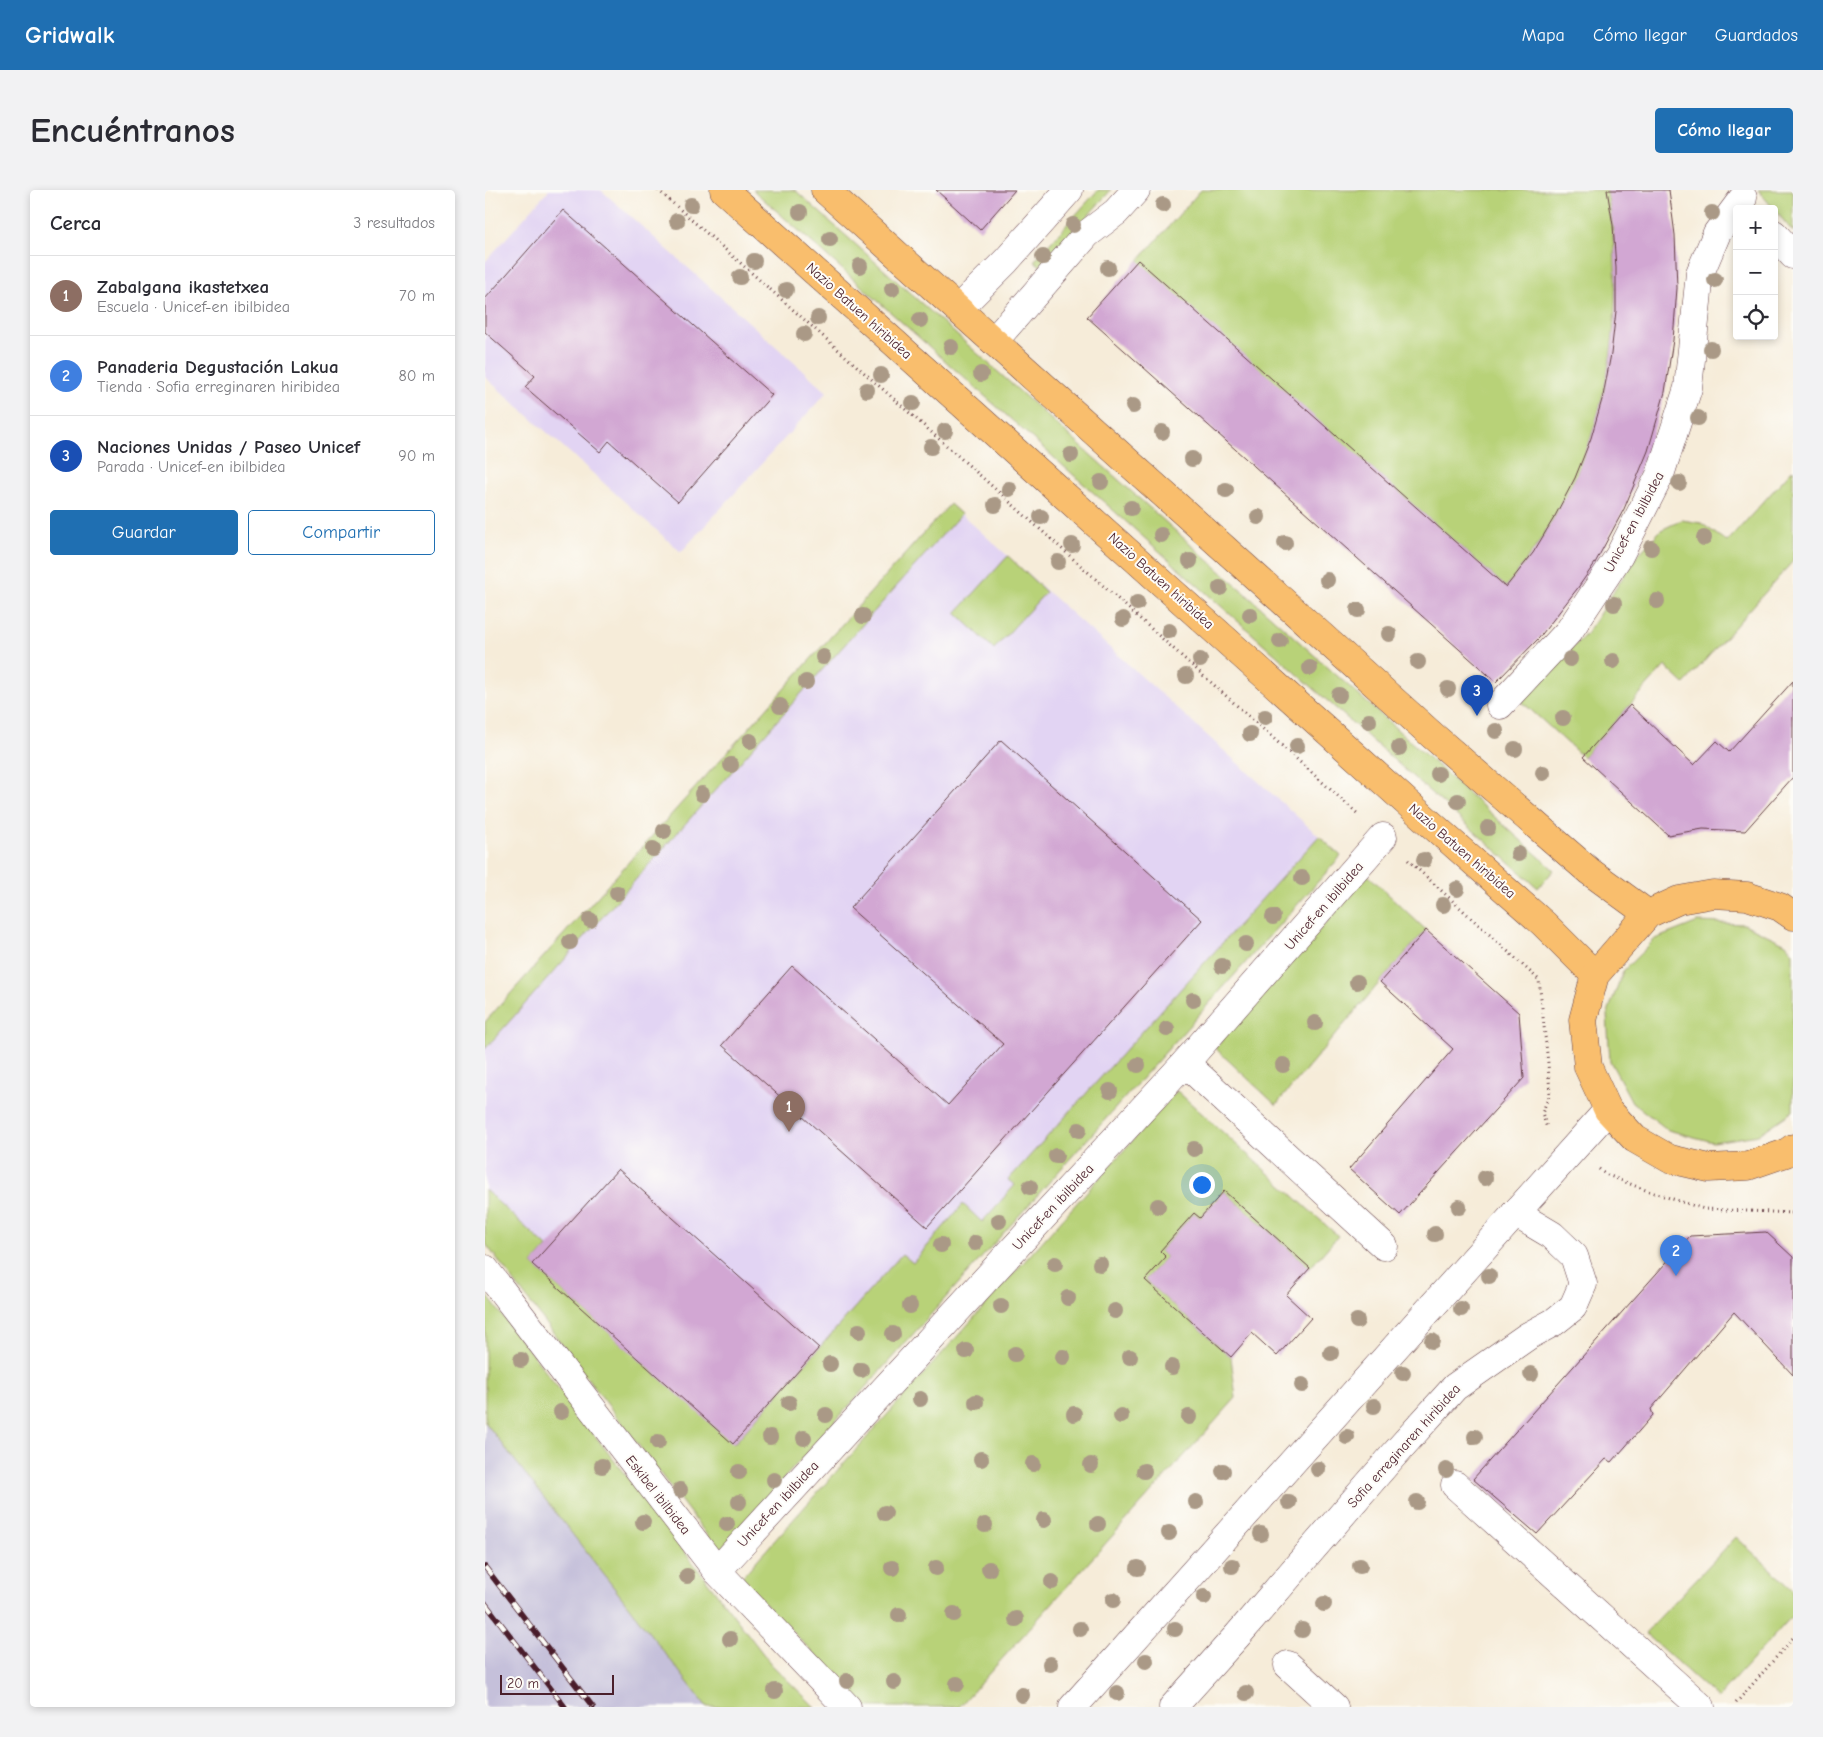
<!DOCTYPE html>
<html lang="es">
<head>
<meta charset="utf-8">
<style>
  body { margin:0; font-family:"Comic Neue",sans-serif; background:#f2f2f3; color:#2b2b33 }
  .controls { position:absolute; right:15px; top:15px; display:grid; overflow:hidden; border-radius:5px; box-shadow:0 2px 8px #0003 }
  .controls button { width:45px; height:45px; display:grid; place-items:center; padding:0; border:0; border-bottom:1px solid #e1e1e2; background:#fff; color:#2b2b33; font:25px sans-serif }
  .scale { position:absolute; left:15px; bottom:12px; width:114px; box-sizing:border-box; padding-left:5px; border:2px solid #4a1f2b; border-top:0; font-size:14px; line-height:18px; white-space:nowrap; color:#4a1f2b; -webkit-text-stroke:4px #fdfcf7; paint-order:stroke }
  .you { position:absolute; left:716px; top:994px; width:18px; height:18px; margin:-12px; border:4px solid #fff; border-radius:50%; background:#1a73e8; box-shadow:0 0 0 8px #1a73e833 }
  .badge { display:grid; place-items:center; width:32px; height:32px; border-radius:50%; background:#1f6fb2; color:#fff; font-size:16px; font-weight:700 }
  .pin { position:absolute; translate:-50% -41px; filter:drop-shadow(0 1px 2px #0008) }
  .pin::after { content:''; position:absolute; top:26px; width:18px; height:15px; background:inherit; clip-path:polygon(0 0,100% 0,50% 100%) }
  .list { margin:0; padding:0; list-style:none }
  h2 { display:flex; justify-content:space-between; align-items:center; height:65px; margin:0; padding:0 20px; font-size:21px }
  h2 small { font-size:16px; font-weight:400; color:#7c7c81 }
  .list li { display:grid; grid-template-columns:32px 1fr auto; gap:15px; align-items:center; box-sizing:border-box; height:80px; padding:0 20px; border-top:1px solid #e1e1e2 }
  .list b { display:block; font-size:19px; white-space:nowrap }
  .list p { margin:0; font-size:16px; white-space:nowrap; color:#7c7c81 }
  .list em { font-size:16px; font-style:normal; color:#7c7c81 }
  .actions { display:flex; gap:10px; padding:15px 20px }
  .actions a { flex:1; padding:11px 0; border:1px solid #1f6fb2; border-radius:5px; text-align:center; font-size:18px; color:#1f6fb2 }
  .actions .main { background:#1f6fb2; color:#fff }
  .icon { flex:none; width:28px; height:28px; fill:none; stroke:currentColor; stroke-width:2; stroke-linecap:round; stroke-linejoin:round }
  .map { position:relative; flex:none; width:1308px; height:1517px; overflow:hidden; border-radius:5px }
  header { display:flex; align-items:center; gap:30px; box-sizing:border-box; height:70px; padding:0 25px; background:#1f6fb2; color:#fff }
  header strong { font-size:24px }
  nav { display:flex; gap:28px; margin-inline-start:auto; font-size:18px }
  .intro { display:flex; align-items:center; justify-content:space-between; box-sizing:border-box; height:120px; padding:0 30px }
  h1 { margin:0; font-size:35px }
  .button { padding:12px 22px; border-radius:5px; background:#1f6fb2; color:#fff; font-size:18px; font-weight:700 }
  main { display:flex; gap:30px; padding:0 30px }
  aside { flex:1; background:#fff; border-radius:5px; box-shadow:0 2px 8px #0003 }
  .map>svg:first-child { display:block }
  .built { fill:#e2d4f3 }
  .industrial { fill:#c5c0da }
  .green { fill:#b8d278; stroke:#817852 }
  .building { fill:#d2a7d3 }
  .lines { fill:none; stroke-linecap:round; stroke-linejoin:round }
  .minor-casing { stroke:#643e45; stroke-width:29 }
  .major-casing { stroke:#643e45; stroke-width:29 }
  .path { stroke:#643e45; stroke-width:3; stroke-dasharray:1 4; stroke-linecap:butt }
  .minor { stroke:#fff; stroke-width:28 }
  .major { stroke:#f9be6d; stroke-width:28 }
  .rail-casing { stroke:#4a1f2b; stroke-width:5.5 }
  .rail { stroke:#fdfcf7; stroke-width:4; stroke-dasharray:11; stroke-linecap:butt }
  .tree { fill:#aa9986 }
  .labels { text-anchor:middle; dominant-baseline:central; stroke-width:4; stroke-linejoin:round; paint-order:stroke }
  .street-label { font-size:14px; fill:#4a1f2b; stroke:#fdfcf7 }
</style>
</head>
<body>
<header>
<strong>Gridwalk</strong>
<nav><a>Mapa</a><a>Cómo llegar</a><a>Guardados</a></nav>
</header>
<div class="intro"><h1>Encuéntranos</h1><a class="button">Cómo llegar</a></div>
<main>
<aside>
<h2>Cerca<small>3 resultados</small></h2>
<ul class="list">
<li><span class="badge" style="background:#8d6e63">1</span><div><b>Zabalgana ikastetxea</b><p>Escuela · Unicef-en ibilbidea</p></div><em>70 m</em></li>
<li><span class="badge" style="background:#3f7fe0">2</span><div><b>Panaderia Degustación Lakua</b><p>Tienda · Sofia erreginaren hiribidea</p></div><em>80 m</em></li>
<li><span class="badge" style="background:#1a4fb4">3</span><div><b>Naciones Unidas / Paseo Unicef</b><p>Parada · Unicef-en ibilbidea</p></div><em>90 m</em></li>
</ul>
<div class="actions"><a class="main">Guardar</a><a>Compartir</a></div>
</aside>
<div class="map">
<svg width="1308" height="1517" viewBox="0 0 1308 1517">
  <rect width="100%" height="100%" fill="#fdfcf7"/>
  <filter id="ink" filterUnits="userSpaceOnUse"><feTurbulence type="fractalNoise" baseFrequency=".02" numOctaves="2"/><feDisplacementMap in="SourceGraphic" scale="10" xChannelSelector="R" yChannelSelector="G"/><feConvolveMatrix kernelMatrix="1 2 1 2 8 2 1 2 1" color-interpolation-filters="sRGB"/></filter>
  <filter id="wash" filterUnits="userSpaceOnUse"><feTurbulence type="fractalNoise" baseFrequency=".0096" numOctaves="4" result="noise"/><feDisplacementMap in="SourceGraphic" scale="20" xChannelSelector="R" yChannelSelector="G"/><feGaussianBlur stdDeviation="1.12" result="paint"/><feColorMatrix in="noise" values="0 0 0 0 0 0 0 0 0 0 0 0 0 0 0 0 0 1.4 0 .05"/><feComposite in="paint" operator="in"/></filter>
  <g filter="url(#wash)">
    <rect width="100%" height="100%" fill="#f6ecd9"/>
    <g class="built">
      <polygon points="64,0 116,0 342,202 196,362 0,187 0,72"/>
      <polygon points="465,314 856,666 234,1361 0,1053 0,832"/>
    </g>
    <polygon class="industrial" points="0,1232 222,1516 222,1517 0,1517"/>
    <g class="green">
      <polygon points="268,0 310,0 1069,680 1053,698"/>
      <polygon points="613,0 626,0 557,77 549,71"/>
      <path d="M 716,0 L 1122,0 C 1139,97 1131,197 1090,288 C 1072,327 1048,363 1021,397 L 653,71 Z"/>
      <polygon points="1273,0 1308,0 1308,42"/>
      <polygon points="1308,279 1308,371 1199,494 1180,476 1098,567 1036,511 1102,443 1151,367 1176,340 1197,330 1216,333 1242,352"/>
      <polygon points="465,314 476,324 0,859 0,832"/>
      <polygon points="523,366 561,402 509,459 471,423"/>
      <polygon points="834,646 856,666 234,1361 0,1053 0,1000 62,1057 47,1074 249,1254 417,1064 428,1073 478,1014 497,1032 530,995 523,990"/>
      <polygon points="883,685 941,740 895,792 791,915 730,858"/>
      <polygon points="1213,732 1259,734 1301,754 1308,763 1308,921 1273,945 1228,952 1183,940 1147,912 1125,871 1122,825 1138,781 1170,749"/>
      <polygon points="692,901 853,1046 825,1078 739,1001 715,1028 709,1023 675,1061 681,1067 660,1090 746,1167 751,1208 474,1517 380,1517 256,1388"/>
      <polygon points="0,1103 286,1474 330,1517 222,1517 0,1232"/>
      <polygon points="1251,1347 1308,1400 1308,1425 1232,1508 1160,1443"/>
    </g>
    <g id="blocks">
      <g class="building">
        <polygon points="451,0 530,0 495,40"/>
        <polygon points="1122,0 1184,0 1190,45 1192,98 1188,150 1180,202 1163,261 1139,319 1110,373 1092,399 1054,448 1011,492 602,127 653,70 1021,397 1048,363 1070,326 1090,288 1106,248 1118,206 1126,164 1131,121 1131,78 1128,35"/>
        <polygon points="78,20 287,205 193,312 124,251 115,262 40,197 50,186 0,142 0,109"/>
        <polygon points="1308,491 1308,587 1260,641 1218,639 1183,645 1098,567 1145,515 1209,575 1232,551 1244,562"/>
        <polygon points="516,550 717,730 442,1037 237,855 307,776 463,915 518,854 365,718"/>
        <polygon points="941,740 1034,823 1039,888 915,1025 864,979 968,859 895,792"/>
        <polygon points="133,979 334,1158 248,1254 47,1074"/>
        <polygon points="739,1001 825,1078 801,1105 826,1128 792,1166 767,1143 746,1167 660,1090 681,1067 675,1061 709,1023 715,1028"/>
        <polygon points="1281,1042 1308,1067 1308,1185 1249,1122 1166,1219 1168,1225 1127,1272 1121,1269 1052,1344 988,1289 1205,1046"/>
      </g>
    </g>
  </g>
  <g filter="url(#ink)">
    <use href="#blocks" fill-opacity="0" stroke="#643e45" stroke-width="1"/>
    <g class="lines">
      <defs>
        <g id="minor">
          <polyline points="1289,44 1308,65"/>
          <polyline points="473,119 521,71 584,0"/>
          <polyline points="509,151 602,44 631,22 651,0"/>
          <polyline points="1015,515 1084,441 1134,366 1175,285 1203,198 1215,83 1232,43 1258,8"/>
          <polyline points="700,873 899,1056"/>
          <polyline points="0,1079 232,1381 362,1517"/>
          <polyline points="970,1295 1216,1517"/>
          <polyline points="232,1381 700,873 898,647"/>
          <polyline points="803,1475 849,1517"/>
          <polyline points="588,1517 1123,920"/>
          <polyline points="688,1517 752,1446 907,1267 970,1197 1043,1146 1069,1132 1088,1117 1098,1094 1089,1066 1067,1045 1030,1023"/>
        </g>
        <g id="major">
          <polyline points="239,0 937,626 1059,734 1110,785"/>
          <polyline points="340,0 947,545 1104,681 1163,724"/>
          <polyline points="1308,726 1295,717 1262,706 1228,704 1194,710 1163,724 1110,785 1098,830 1103,877 1123,920 1150,949 1185,969 1224,978 1263,976 1301,963 1308,958"/>
        </g>
      </defs>
      <use href="#minor" class="minor-casing"/>
      <use href="#major" class="major-casing"/>
      <g class="path">
        <polyline points="173,0 489,280 874,625"/>
        <polyline points="923,670 1054,790 1063,873 1065,904 1057,923 1062,938"/>
        <polyline points="1114,979 1120,984 1163,1001 1219,1019 1308,1023"/>
        <polyline points="1251,1513 1308,1448"/>
      </g>
      <use href="#minor" class="minor"/>
      <use href="#major" class="major"/>
      <defs>
        <g id="rail">
          <polyline points="0,1377 108,1517"/>
          <polyline points="0,1413 80,1517"/>
        </g>
      </defs>
      <use href="#rail" class="rail-casing"/>
      <use href="#rail" class="rail"/>
    </g>
    <g class="tree">
      <circle cx="206" cy="15" r="8"/>
      <circle cx="678" cy="15" r="8"/>
      <circle cx="315" cy="22" r="8"/>
      <circle cx="1227" cy="23" r="8"/>
      <circle cx="192" cy="31" r="8"/>
      <circle cx="588" cy="35" r="8"/>
      <circle cx="345" cy="49" r="8"/>
      <circle cx="558" cy="67" r="8"/>
      <circle cx="269" cy="71" r="8"/>
      <circle cx="375" cy="76" r="8"/>
      <circle cx="623" cy="78" r="8"/>
      <circle cx="255" cy="87" r="8"/>
      <circle cx="1230" cy="90" r="8"/>
      <circle cx="407" cy="99" r="8"/>
      <circle cx="301" cy="100" r="8"/>
      <circle cx="333" cy="128" r="8"/>
      <circle cx="435" cy="130" r="8"/>
      <circle cx="319" cy="144" r="8"/>
      <circle cx="466" cy="157" r="8"/>
      <circle cx="1226" cy="159" r="8"/>
      <circle cx="496" cy="184" r="8"/>
      <circle cx="396" cy="185" r="8"/>
      <circle cx="382" cy="200" r="8"/>
      <circle cx="428" cy="213" r="8"/>
      <circle cx="648" cy="216" r="8"/>
      <circle cx="1213" cy="228" r="8"/>
      <circle cx="460" cy="241" r="8"/>
      <circle cx="677" cy="242" r="8"/>
      <circle cx="446" cy="257" r="8"/>
      <circle cx="586" cy="265" r="8"/>
      <circle cx="707" cy="269" r="8"/>
      <circle cx="616" cy="292" r="8"/>
      <circle cx="1194" cy="293" r="8"/>
      <circle cx="524" cy="299" r="8"/>
      <circle cx="741" cy="300" r="8"/>
      <circle cx="510" cy="315" r="8"/>
      <circle cx="646" cy="318" r="8"/>
      <circle cx="556" cy="327" r="8"/>
      <circle cx="773" cy="327" r="8"/>
      <circle cx="676" cy="345" r="8"/>
      <circle cx="1219" cy="348" r="8"/>
      <circle cx="800" cy="353" r="8"/>
      <circle cx="587" cy="355" r="8"/>
      <circle cx="1166" cy="358" r="8"/>
      <circle cx="705" cy="371" r="8"/>
      <circle cx="573" cy="372" r="8"/>
      <circle cx="842" cy="390" r="8"/>
      <circle cx="735" cy="398" r="8"/>
      <circle cx="1172" cy="411" r="8"/>
      <circle cx="652" cy="413" r="8"/>
      <circle cx="1129" cy="414" r="8"/>
      <circle cx="873" cy="420" r="8"/>
      <circle cx="765" cy="425" r="8"/>
      <circle cx="378" cy="426" r="8"/>
      <circle cx="638" cy="429" r="8"/>
      <circle cx="684" cy="441" r="8"/>
      <circle cx="904" cy="444" r="8"/>
      <circle cx="795" cy="451" r="8"/>
      <circle cx="338" cy="467" r="8"/>
      <circle cx="1085" cy="469" r="8"/>
      <circle cx="715" cy="470" r="8"/>
      <circle cx="1128" cy="471" r="8"/>
      <circle cx="933" cy="472" r="8"/>
      <circle cx="825" cy="478" r="8"/>
      <circle cx="701" cy="486" r="8"/>
      <circle cx="321" cy="492" r="8"/>
      <circle cx="963" cy="499" r="8"/>
      <circle cx="854" cy="505" r="8"/>
      <circle cx="295" cy="516" r="8"/>
      <circle cx="780" cy="527" r="8"/>
      <circle cx="1078" cy="528" r="8"/>
      <circle cx="884" cy="531" r="8"/>
      <circle cx="1011" cy="541" r="8"/>
      <circle cx="765" cy="544" r="8"/>
      <circle cx="265" cy="551" r="8"/>
      <circle cx="812" cy="556" r="8"/>
      <circle cx="914" cy="558" r="8"/>
      <circle cx="1030" cy="559" r="8"/>
      <circle cx="246" cy="575" r="8"/>
      <circle cx="1058" cy="583" r="8"/>
      <circle cx="953" cy="584" r="8"/>
      <circle cx="217" cy="604" r="8"/>
      <circle cx="973" cy="611" r="8"/>
      <circle cx="1003" cy="638" r="8"/>
      <circle cx="179" cy="641" r="8"/>
      <circle cx="168" cy="659" r="8"/>
      <circle cx="1033" cy="664" r="8"/>
      <circle cx="939" cy="670" r="8"/>
      <circle cx="817" cy="688" r="8"/>
      <circle cx="972" cy="699" r="8"/>
      <circle cx="132" cy="703" r="8"/>
      <circle cx="958" cy="715" r="8"/>
      <circle cx="788" cy="727" r="8"/>
      <circle cx="105" cy="730" r="8"/>
      <circle cx="85" cy="752" r="8"/>
      <circle cx="761" cy="754" r="8"/>
      <circle cx="737" cy="776" r="8"/>
      <circle cx="872" cy="792" r="8"/>
      <circle cx="708" cy="810" r="8"/>
      <circle cx="830" cy="833" r="8"/>
      <circle cx="682" cy="839" r="8"/>
      <circle cx="653" cy="875" r="8"/>
      <circle cx="798" cy="875" r="8"/>
      <circle cx="625" cy="901" r="8"/>
      <circle cx="594" cy="940" r="8"/>
      <circle cx="709" cy="959" r="8"/>
      <circle cx="571" cy="966" r="8"/>
      <circle cx="1000" cy="988" r="8"/>
      <circle cx="545" cy="997" r="8"/>
      <circle cx="673" cy="1016" r="8"/>
      <circle cx="974" cy="1017" r="8"/>
      <circle cx="514" cy="1031" r="8"/>
      <circle cx="950" cy="1044" r="8"/>
      <circle cx="490" cy="1053" r="8"/>
      <circle cx="456" cy="1055" r="8"/>
      <circle cx="570" cy="1074" r="8"/>
      <circle cx="615" cy="1074" r="8"/>
      <circle cx="1004" cy="1086" r="8"/>
      <circle cx="583" cy="1108" r="8"/>
      <circle cx="425" cy="1116" r="8"/>
      <circle cx="516" cy="1116" r="8"/>
      <circle cx="976" cy="1119" r="8"/>
      <circle cx="630" cy="1121" r="8"/>
      <circle cx="872" cy="1131" r="8"/>
      <circle cx="374" cy="1141" r="8"/>
      <circle cx="408" cy="1144" r="8"/>
      <circle cx="947" cy="1151" r="8"/>
      <circle cx="481" cy="1161" r="8"/>
      <circle cx="846" cy="1163" r="8"/>
      <circle cx="530" cy="1164" r="8"/>
      <circle cx="578" cy="1167" r="8"/>
      <circle cx="645" cy="1167" r="8"/>
      <circle cx="36" cy="1170" r="8"/>
      <circle cx="345" cy="1174" r="8"/>
      <circle cx="687" cy="1177" r="8"/>
      <circle cx="376" cy="1180" r="8"/>
      <circle cx="918" cy="1183" r="8"/>
      <circle cx="1046" cy="1184" r="8"/>
      <circle cx="817" cy="1195" r="8"/>
      <circle cx="435" cy="1209" r="8"/>
      <circle cx="491" cy="1212" r="8"/>
      <circle cx="304" cy="1213" r="8"/>
      <circle cx="889" cy="1216" r="8"/>
      <circle cx="76" cy="1222" r="8"/>
      <circle cx="589" cy="1224" r="8"/>
      <circle cx="341" cy="1225" r="8"/>
      <circle cx="636" cy="1226" r="8"/>
      <circle cx="704" cy="1227" r="8"/>
      <circle cx="285" cy="1247" r="8"/>
      <circle cx="862" cy="1247" r="8"/>
      <circle cx="990" cy="1247" r="8"/>
      <circle cx="319" cy="1248" r="8"/>
      <circle cx="173" cy="1252" r="8"/>
      <circle cx="496" cy="1269" r="8"/>
      <circle cx="548" cy="1274" r="8"/>
      <circle cx="606" cy="1275" r="8"/>
      <circle cx="117" cy="1276" r="8"/>
      <circle cx="833" cy="1279" r="8"/>
      <circle cx="961" cy="1280" r="8"/>
      <circle cx="659" cy="1281" r="8"/>
      <circle cx="738" cy="1281" r="8"/>
      <circle cx="254" cy="1282" r="8"/>
      <circle cx="289" cy="1290" r="8"/>
      <circle cx="195" cy="1300" r="8"/>
      <circle cx="254" cy="1312" r="8"/>
      <circle cx="711" cy="1312" r="8"/>
      <circle cx="804" cy="1312" r="8"/>
      <circle cx="932" cy="1312" r="8"/>
      <circle cx="400" cy="1323" r="8"/>
      <circle cx="559" cy="1330" r="8"/>
      <circle cx="158" cy="1332" r="8"/>
      <circle cx="242" cy="1334" r="8"/>
      <circle cx="613" cy="1334" r="8"/>
      <circle cx="500" cy="1335" r="8"/>
      <circle cx="684" cy="1343" r="8"/>
      <circle cx="776" cy="1344" r="8"/>
      <circle cx="747" cy="1376" r="8"/>
      <circle cx="875" cy="1376" r="8"/>
      <circle cx="407" cy="1378" r="8"/>
      <circle cx="451" cy="1378" r="8"/>
      <circle cx="653" cy="1378" r="8"/>
      <circle cx="504" cy="1379" r="8"/>
      <circle cx="202" cy="1386" r="8"/>
      <circle cx="567" cy="1392" r="8"/>
      <circle cx="719" cy="1407" r="8"/>
      <circle cx="628" cy="1410" r="8"/>
      <circle cx="839" cy="1414" r="8"/>
      <circle cx="469" cy="1424" r="8"/>
      <circle cx="414" cy="1425" r="8"/>
      <circle cx="531" cy="1429" r="8"/>
      <circle cx="595" cy="1439" r="8"/>
      <circle cx="690" cy="1439" r="8"/>
      <circle cx="817" cy="1440" r="8"/>
      <circle cx="245" cy="1449" r="8"/>
      <circle cx="661" cy="1471" r="8"/>
      <circle cx="565" cy="1474" r="8"/>
      <circle cx="362" cy="1491" r="8"/>
      <circle cx="409" cy="1492" r="8"/>
      <circle cx="472" cy="1494" r="8"/>
      <circle cx="290" cy="1501" r="8"/>
      <circle cx="632" cy="1503" r="8"/>
      <circle cx="761" cy="1503" r="8"/>
      <circle cx="537" cy="1505" r="8"/>
    </g>
  </g>
  <g class="labels">
    <g class="street-label">
      <text transform="translate(374 121) rotate(42)">Nazio Batuen hiribidea</text>
      <text transform="translate(1149 332) rotate(-62)">Unicef-en ibilbidea</text>
      <text transform="translate(676 391) rotate(42)">Nazio Batuen hiribidea</text>
      <text transform="translate(977 661) rotate(41)">Nazio Batuen hiribidea</text>
      <text transform="translate(839 716) rotate(-49)">Unicef-en ibilbidea</text>
      <text transform="translate(568 1017) rotate(-47)">Unicef-en ibilbidea</text>
      <text transform="translate(919 1256) rotate(-48)">Sofia erreginaren hiribidea</text>
      <text transform="translate(173 1305) rotate(52)">Eskibel ibilbidea</text>
      <text transform="translate(293 1314) rotate(-47)">Unicef-en ibilbidea</text>
    </g>
  </g>
</svg>
<div class="controls">
<button>+</button>
<button>−</button>
<button><svg class="icon" aria-label="locate" viewBox="0 0 24 24"><circle cx="12" cy="12" r="6"/><path d="M12 2v4M12 18v4M2 12h4M18 12h4"/></svg></button>
</div>
<div class="scale">20 m</div>
<div class="you"></div>
<div class="pin badge" style="left:304px;top:942px;background:#8d6e63">1</div>
<div class="pin badge" style="left:1191px;top:1086px;background:#3f7fe0">2</div>
<div class="pin badge" style="left:992px;top:526px;background:#1a4fb4">3</div>
</div>
</main>
</body>
</html>
